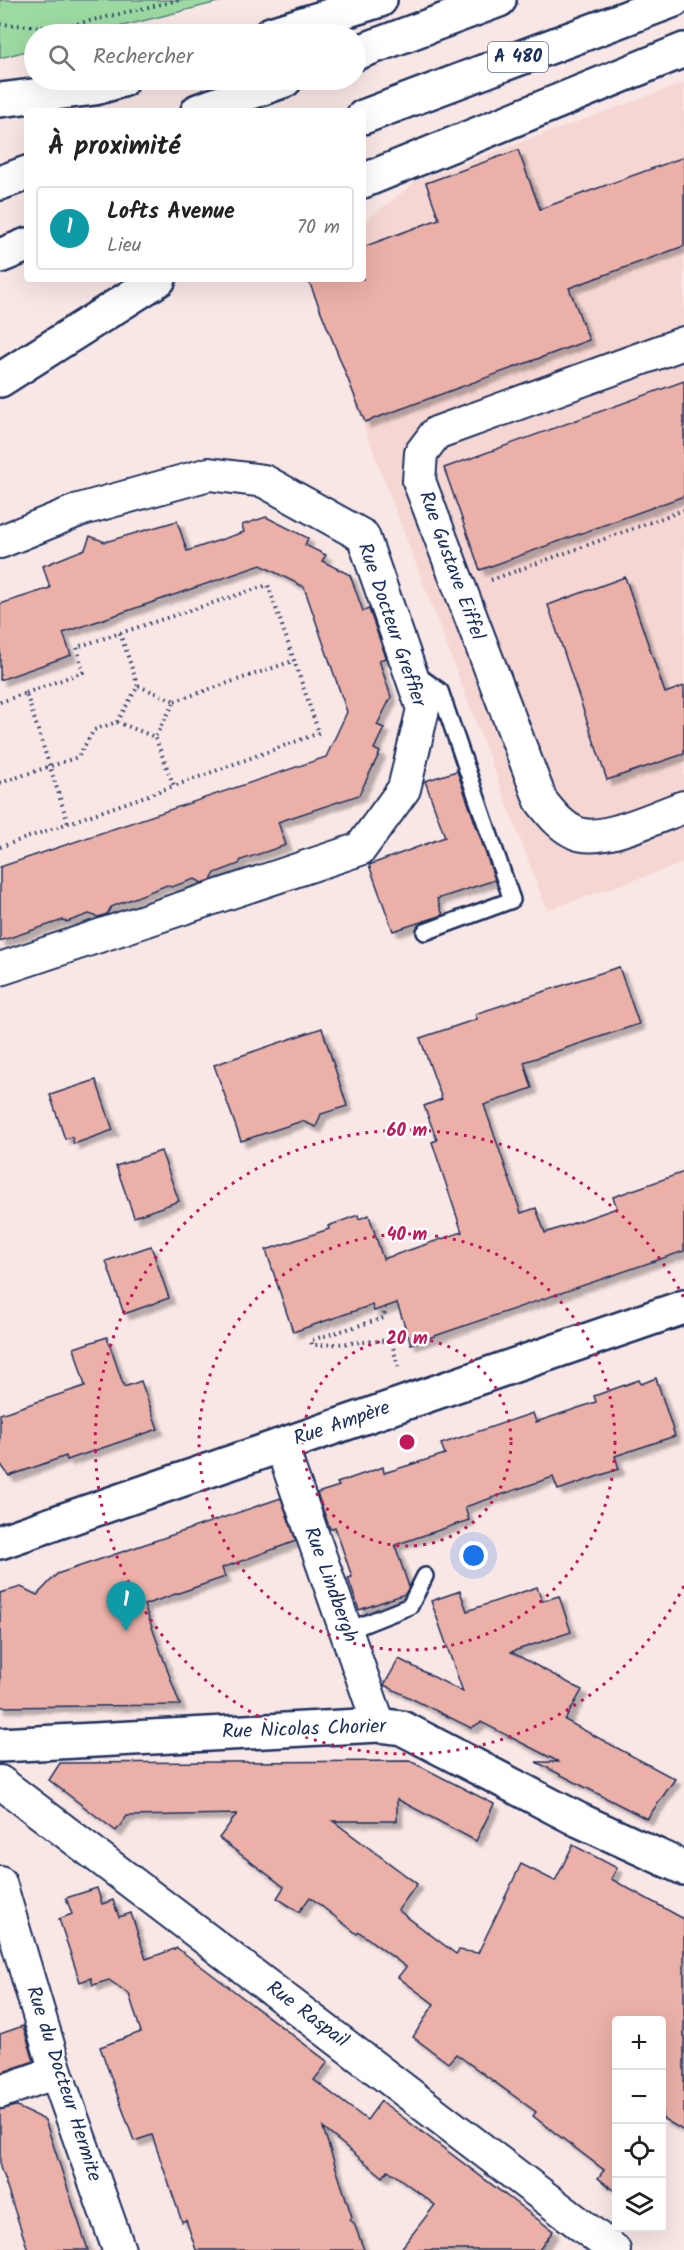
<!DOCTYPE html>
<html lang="fr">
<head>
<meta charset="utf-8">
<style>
  body { margin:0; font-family:Kalam,sans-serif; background:#f2f2f2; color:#222 }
  .controls { position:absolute; right:18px; bottom:18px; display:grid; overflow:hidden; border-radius:6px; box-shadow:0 6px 24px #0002 }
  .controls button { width:54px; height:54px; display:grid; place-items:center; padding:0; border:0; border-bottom:2px solid #e0e0e0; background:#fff; color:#222; font:30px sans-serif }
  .you { position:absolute; left:474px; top:1556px; width:21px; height:21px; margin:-15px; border:4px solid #fff; border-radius:50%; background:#1a73e8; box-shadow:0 0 0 9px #1a73e833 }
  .badge { display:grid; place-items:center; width:39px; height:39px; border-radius:50%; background:#b45309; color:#fff; font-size:20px; font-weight:700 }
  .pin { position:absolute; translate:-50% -50px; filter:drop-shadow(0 2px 3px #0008) }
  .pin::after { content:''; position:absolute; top:32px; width:21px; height:18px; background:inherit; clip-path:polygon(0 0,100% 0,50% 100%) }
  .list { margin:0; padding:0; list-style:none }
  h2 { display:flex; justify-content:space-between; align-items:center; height:78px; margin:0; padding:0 24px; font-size:26px }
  h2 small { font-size:20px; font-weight:400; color:#767676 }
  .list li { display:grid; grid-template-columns:39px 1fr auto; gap:18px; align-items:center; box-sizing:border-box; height:84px; margin:0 12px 12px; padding:0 12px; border:2px solid #e0e0e0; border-radius:6px }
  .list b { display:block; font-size:22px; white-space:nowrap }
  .list p { margin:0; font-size:20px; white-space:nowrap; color:#767676 }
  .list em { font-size:20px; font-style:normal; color:#767676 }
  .icon { flex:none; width:33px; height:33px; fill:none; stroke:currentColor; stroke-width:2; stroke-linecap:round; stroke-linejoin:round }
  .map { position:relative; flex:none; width:684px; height:2250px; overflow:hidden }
  .search { position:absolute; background:#fff; box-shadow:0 6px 24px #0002; left:24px; top:24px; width:342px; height:66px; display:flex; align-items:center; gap:15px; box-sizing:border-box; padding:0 21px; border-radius:33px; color:#767676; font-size:22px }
  .panel { position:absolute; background:#fff; box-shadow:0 6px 24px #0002; left:24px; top:108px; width:342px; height:174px; border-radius:6px }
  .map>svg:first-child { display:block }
  .built { fill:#f5d6d2 }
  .green { fill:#9ddaa2; stroke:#5c8480; stroke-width:1.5 }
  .building { fill:#ebb0a7; stroke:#1b2f5e; stroke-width:1.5; filter:url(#shadow) }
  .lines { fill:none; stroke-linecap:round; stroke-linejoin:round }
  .service-casing { stroke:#1b2f5e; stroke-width:20 }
  .minor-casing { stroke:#1b2f5e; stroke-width:36 }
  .tertiary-casing { stroke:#1b2f5e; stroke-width:38 }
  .motorway-casing { stroke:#1b2f5e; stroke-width:38 }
  .path { stroke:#1b2f5e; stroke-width:4; stroke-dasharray:1.5 4.5; stroke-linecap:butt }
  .service { stroke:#fff; stroke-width:15 }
  .minor { stroke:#fff; stroke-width:32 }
  .tertiary { stroke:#fff; stroke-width:33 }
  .motorway { stroke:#fff; stroke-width:33 }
  .ring { fill:none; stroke:#c2185b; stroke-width:3; stroke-dasharray:3 6 }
  .labels { text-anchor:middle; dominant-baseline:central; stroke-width:5; stroke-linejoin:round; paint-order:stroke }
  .shield { fill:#fff; stroke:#5f6d8e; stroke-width:1.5 }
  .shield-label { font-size:18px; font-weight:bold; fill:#1b2f5e }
  .street-label { font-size:20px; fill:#1b2f5e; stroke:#fff }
  .centre { fill:#c2185b; stroke:#fff; stroke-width:3 }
  .ring-label { font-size:18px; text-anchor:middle; font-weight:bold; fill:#c2185b; stroke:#fff; stroke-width:5; stroke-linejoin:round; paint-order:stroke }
</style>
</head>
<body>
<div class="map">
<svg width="684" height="2250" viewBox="0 0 684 2250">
  <defs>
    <filter id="shadow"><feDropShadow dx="5.5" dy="5.5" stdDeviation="1.5" flood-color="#0004"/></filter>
  </defs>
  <rect width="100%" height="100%" fill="#f9e7e5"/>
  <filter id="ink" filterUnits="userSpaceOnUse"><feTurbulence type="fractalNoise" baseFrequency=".0167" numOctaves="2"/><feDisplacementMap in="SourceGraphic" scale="12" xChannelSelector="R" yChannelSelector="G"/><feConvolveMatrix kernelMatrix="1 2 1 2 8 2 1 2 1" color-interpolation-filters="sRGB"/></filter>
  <g filter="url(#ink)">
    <polygon class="built" points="684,83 684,863 547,910 308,279 363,279 363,223 418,180"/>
    <polygon class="green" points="0,0 226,0 91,34 34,34 34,49 0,58"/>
    <g class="building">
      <polygon points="518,150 540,209 684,157 684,246 569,288 589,340 365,422 308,279 363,279 363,247 439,219 426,183"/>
      <polygon points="684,381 684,496 480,570 444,468"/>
      <polygon points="266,517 308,538 305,545 326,555 322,561 350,575 363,611 369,609 386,658 379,660 391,697 377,725 384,728 374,749 380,752 359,795 278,822 286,845 241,860 239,864 215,873 211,880 202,883 195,879 171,887 167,885 111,907 107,914 98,917 89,914 67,922 63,920 0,941 0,867 326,757 347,712 304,587 261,565 63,633 71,655 0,680 0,604 50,588 43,566 85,549 90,536 105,542 177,521 187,551 244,532 242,525"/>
      <polygon points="625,577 665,693 684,686 684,754 607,780 548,605"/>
      <polygon points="457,771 495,880 437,899 443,915 393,931 369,865 445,837 425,781"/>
      <polygon points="619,967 639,1024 524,1062 532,1088 484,1105 521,1213 536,1208 545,1233 617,1208 613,1197 684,1172 684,1251 411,1344 397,1303 374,1311 372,1305 293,1332 266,1250 329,1229 328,1226 358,1215 359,1219 369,1215 383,1259 462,1232 432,1142 437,1140 424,1106 442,1099 420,1038 477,1019 475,1014"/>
      <polygon points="322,1028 347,1106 321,1114 316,1127 302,1121 241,1141 214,1065"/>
      <polygon points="96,1080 113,1130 74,1144 72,1137 65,1139 50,1095"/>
      <polygon points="161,1151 179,1201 134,1217 116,1166"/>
      <polygon points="151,1246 169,1298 124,1314 106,1261"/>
      <polygon points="107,1337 124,1387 141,1381 158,1429 67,1460 66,1456 9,1476 0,1463 0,1414 85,1386 74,1348"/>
      <polygon points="656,1378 675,1436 615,1456 619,1469 558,1490 553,1477 465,1507 469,1520 395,1545 409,1587 405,1594 359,1610 348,1578 352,1577 335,1527 330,1529 317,1493 339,1486 337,1483 383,1467 384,1473 445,1454 441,1444 533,1413 536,1422 596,1402 594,1396 639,1380 641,1384"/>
      <polygon points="281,1498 296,1541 222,1568 225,1577 144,1605 180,1705 0,1707 0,1593 21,1587 37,1595 57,1574"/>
      <polygon points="537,1587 542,1601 559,1596 571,1632 511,1652 582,1690 565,1720 675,1779 647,1819 536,1762 559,1762 481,1722 471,1728 384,1685 399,1659 463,1692 431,1601 460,1591 467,1611"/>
      <polygon points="410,1761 494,1804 476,1841 397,1799 397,1821 333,1821 417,1884 398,1910 456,1954 459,1950 478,1953 521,1864 555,1881 573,1845 617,1868 611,1879 684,1919 684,2131 662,2118 662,2020 616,2020 616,2192 598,2178 604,2170 533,2116 536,2112 456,2054 448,2063 413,2037 434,2004 398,1977 406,1967 359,1932 357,1934 310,1897 299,1912 277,1898 284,1887 219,1838 237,1814 127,1816 116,1831 49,1780 60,1763"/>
      <polygon points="97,1888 102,1904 113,1900 119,1917 131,1913 146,1959 177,1948 328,2062 314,2080 367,2120 381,2101 553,2231 539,2250 400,2250 435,2205 388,2170 383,2177 323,2128 352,2217 350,2220 354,2223 364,2250 196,2250 186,2220 182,2222 152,2135 134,2141 100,2047 141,2032 129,1994 109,1980 93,1985 91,1978 80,1982 59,1919 72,1914 66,1898"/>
      <polygon points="23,2026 34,2061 0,2073 0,2034"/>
      <polygon points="15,2106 45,2120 88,2250 28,2250 0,2167 0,2110"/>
    </g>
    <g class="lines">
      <defs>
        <g id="service">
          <polyline points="416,674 440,691 512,900 425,932"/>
          <polyline points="347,1631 410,1606 425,1576"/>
        </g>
        <g id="minor">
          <path d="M 684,343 L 436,433 L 421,453 L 419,481 L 541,801 C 551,813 560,826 576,833 C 602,844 657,816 684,807"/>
          <polyline points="0,542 79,510 209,474 264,481 363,536 423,709 404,789 360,849 0,969"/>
          <polyline points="281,1445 379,1725"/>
          <polyline points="0,1782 614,2250"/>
          <polyline points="0,1883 56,2072 119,2250"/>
          <polyline points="0,2092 56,2072"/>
        </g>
        <g id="tertiary">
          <polyline points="0,1542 684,1307"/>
          <polyline points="0,1745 379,1725 402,1728 579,1820 684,1868"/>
        </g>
        <g id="motorway">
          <polyline points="271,34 380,0"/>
          <polyline points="356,53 499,0"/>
          <polyline points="0,100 95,88 122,80"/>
          <polyline points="198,111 285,80"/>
          <polyline points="363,117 674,0"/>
          <polyline points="363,181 684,50"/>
          <polyline points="0,183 27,173"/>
          <polyline points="0,256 27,245"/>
          <polyline points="0,380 159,279"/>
        </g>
      </defs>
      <use href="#service" class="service-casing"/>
      <use href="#minor" class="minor-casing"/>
      <use href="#tertiary" class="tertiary-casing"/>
      <use href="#motorway" class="motorway-casing"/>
      <g class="path">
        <polyline points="0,24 59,28 179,0"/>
        <polyline points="491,580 684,510"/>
        <polyline points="120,633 138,686"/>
        <polyline points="26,693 83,672 77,647 268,585 319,733 174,786"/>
        <polyline points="175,701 293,661"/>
        <polyline points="0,702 26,693 68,823"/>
        <polyline points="0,783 78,757 94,730 117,722 138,686 175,701 155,737 117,722"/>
        <polyline points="0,847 174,786 155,737"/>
        <polyline points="385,1307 384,1318 311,1340 312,1345 323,1345 391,1340 399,1369"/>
      </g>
      <use href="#service" class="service"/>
      <use href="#minor" class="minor"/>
      <use href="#tertiary" class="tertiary"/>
      <use href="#motorway" class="motorway"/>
    </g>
  </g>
  <g class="ring">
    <circle cx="407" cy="1442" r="104"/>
    <circle cx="407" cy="1442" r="208"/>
    <path d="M684 1586A312 312 0 1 1 684 1298"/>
  </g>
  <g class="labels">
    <rect class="shield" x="488" y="42" width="60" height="30" rx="4.5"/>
    <g class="shield-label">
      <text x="518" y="57">A 480</text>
    </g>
    <g class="street-label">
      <text transform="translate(451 566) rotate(70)">Rue Gustave Eiffel</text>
      <text transform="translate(391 625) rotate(71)">Rue Docteur Greffier</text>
      <text transform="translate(342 1424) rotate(-19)">Rue Ampère</text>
      <text transform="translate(330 1585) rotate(70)">Rue Lindbergh</text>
      <text transform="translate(304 1730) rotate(-2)">Rue Nicolas Chorier</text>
      <text transform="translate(307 2015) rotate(37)">Rue Raspail</text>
      <text transform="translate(63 2084) rotate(72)">Rue du Docteur Hermite</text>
    </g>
  </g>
  <circle cx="407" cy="1442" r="9" class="centre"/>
  <g class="ring-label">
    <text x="407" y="1136">60 m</text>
    <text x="407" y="1240">40 m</text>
    <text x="407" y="1344">20 m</text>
  </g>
</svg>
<div class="controls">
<button>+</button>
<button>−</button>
<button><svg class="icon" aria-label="locate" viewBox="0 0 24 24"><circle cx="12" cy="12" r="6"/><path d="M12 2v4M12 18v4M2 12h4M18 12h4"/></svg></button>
<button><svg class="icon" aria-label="layers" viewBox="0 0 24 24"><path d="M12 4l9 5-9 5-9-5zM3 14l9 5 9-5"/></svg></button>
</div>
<div class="you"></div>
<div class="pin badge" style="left:126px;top:1631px;background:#0f9aa8">1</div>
<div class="search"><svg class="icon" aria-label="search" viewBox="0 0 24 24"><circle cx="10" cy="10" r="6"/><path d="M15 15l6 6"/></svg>Rechercher</div>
<section class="panel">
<h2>À proximité<small></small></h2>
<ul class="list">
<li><span class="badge" style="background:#0f9aa8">1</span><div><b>Lofts Avenue</b><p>Lieu</p></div><em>70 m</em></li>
</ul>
</section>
</div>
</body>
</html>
